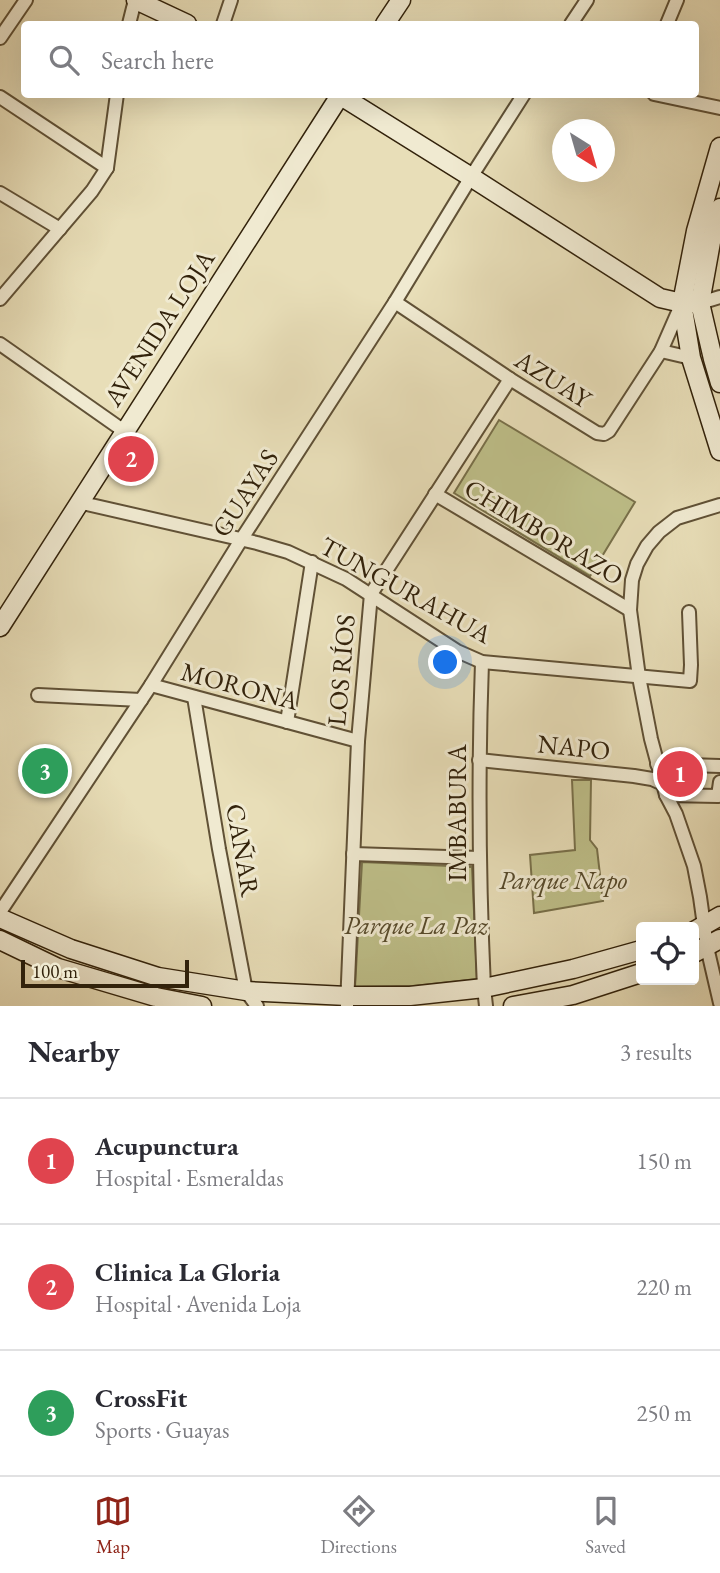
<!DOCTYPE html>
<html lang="en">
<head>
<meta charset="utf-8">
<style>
  body { margin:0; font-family:"EB Garamond",serif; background:#f7f7f7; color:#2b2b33 }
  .controls { position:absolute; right:21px; bottom:21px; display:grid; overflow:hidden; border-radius:7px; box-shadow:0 7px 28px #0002 }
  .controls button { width:63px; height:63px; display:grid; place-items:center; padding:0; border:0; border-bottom:2px solid #e1e1e2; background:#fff; color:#2b2b33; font:35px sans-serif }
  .compass { position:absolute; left:552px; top:119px; width:63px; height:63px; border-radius:50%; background:#fff; box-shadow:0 7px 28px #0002; rotate:143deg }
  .scale { position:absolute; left:21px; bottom:18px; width:168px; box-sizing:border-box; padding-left:7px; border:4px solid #32220b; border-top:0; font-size:19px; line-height:24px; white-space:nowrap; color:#32220b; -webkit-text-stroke:5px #f0ead1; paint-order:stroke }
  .you { position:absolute; left:446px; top:663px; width:24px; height:24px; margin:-18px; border:5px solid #fff; border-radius:50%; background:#1a73e8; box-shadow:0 0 0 10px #1a73e833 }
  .badge { display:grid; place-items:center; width:46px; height:46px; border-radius:50%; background:#8f2418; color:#fff; font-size:23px; font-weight:700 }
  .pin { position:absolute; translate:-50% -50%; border:4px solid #fff; box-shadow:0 2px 7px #0006 }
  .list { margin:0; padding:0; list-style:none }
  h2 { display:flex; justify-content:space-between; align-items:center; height:91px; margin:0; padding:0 28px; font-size:30px }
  h2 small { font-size:23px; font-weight:400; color:#7c7c81 }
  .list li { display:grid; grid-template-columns:46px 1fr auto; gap:21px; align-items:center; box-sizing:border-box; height:126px; padding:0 28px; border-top:2px solid #e1e1e2 }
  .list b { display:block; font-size:26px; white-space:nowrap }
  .list p { margin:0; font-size:23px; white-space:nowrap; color:#7c7c81 }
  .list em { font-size:23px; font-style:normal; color:#7c7c81 }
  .icon { flex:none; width:38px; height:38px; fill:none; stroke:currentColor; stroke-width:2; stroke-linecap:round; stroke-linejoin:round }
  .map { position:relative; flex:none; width:720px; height:1006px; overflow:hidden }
  .search { position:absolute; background:#fff; box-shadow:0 7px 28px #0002; left:21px; right:21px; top:21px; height:77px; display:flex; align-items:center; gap:18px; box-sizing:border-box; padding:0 24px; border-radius:7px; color:#7c7c81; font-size:26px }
  .sheet { height:469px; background:#fff }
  nav { display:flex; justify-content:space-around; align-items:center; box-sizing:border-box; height:98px; border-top:2px solid #e1e1e2; background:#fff; font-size:19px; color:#7c7c81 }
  nav a { display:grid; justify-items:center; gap:4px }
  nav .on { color:#8f2418 }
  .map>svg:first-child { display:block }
  .green { fill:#bebf89; stroke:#78704a; stroke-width:2 }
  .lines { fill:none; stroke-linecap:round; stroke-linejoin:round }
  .street-casing { stroke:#605136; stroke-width:16 }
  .secondary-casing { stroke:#32220b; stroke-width:21 }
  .street { stroke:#f0ead1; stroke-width:12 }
  .secondary { stroke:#f0ead1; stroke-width:18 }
  .labels { text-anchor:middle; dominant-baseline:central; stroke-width:6; stroke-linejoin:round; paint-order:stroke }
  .street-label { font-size:26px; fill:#32220b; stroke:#f0ead1 }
  .park-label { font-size:26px; font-style:italic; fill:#55492a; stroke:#f0ead1 }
</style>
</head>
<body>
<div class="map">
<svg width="720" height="1006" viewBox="0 0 720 1006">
  <rect width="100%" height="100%" fill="#e8deb8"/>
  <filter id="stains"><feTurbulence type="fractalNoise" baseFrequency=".00286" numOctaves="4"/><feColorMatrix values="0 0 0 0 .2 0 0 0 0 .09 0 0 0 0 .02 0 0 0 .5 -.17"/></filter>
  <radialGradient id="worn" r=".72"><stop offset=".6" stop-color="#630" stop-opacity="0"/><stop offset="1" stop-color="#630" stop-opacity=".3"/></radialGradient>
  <g class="green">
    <polygon points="499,420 635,502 590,576 454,493"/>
    <polygon points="572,780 591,780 590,840 597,849 603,901 534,913 530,855 575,850"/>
    <polygon points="362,862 472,867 477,979 413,986 355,987"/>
  </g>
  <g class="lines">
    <defs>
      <g id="street">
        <polyline points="129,24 135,0"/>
        <polyline points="223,24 231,0"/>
        <polyline points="571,24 587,0"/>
        <polyline points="667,24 677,0"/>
        <polyline points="0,38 26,0"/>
        <polyline points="654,94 720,108"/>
        <polyline points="0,97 107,168"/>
        <polyline points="0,193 60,229"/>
        <polyline points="0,299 92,191 107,168 117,94"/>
        <polyline points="395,302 510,379 597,433 604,434 609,431 661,351 682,303"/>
        <polyline points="700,303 720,297"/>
        <polyline points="0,344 124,431"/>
        <polyline points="661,351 691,358"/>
        <polyline points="435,494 630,610"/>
        <polyline points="78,502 257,543 288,552 346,579 457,651 482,662 690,681 691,665 689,612"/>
        <polyline points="720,505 677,518 659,532 647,546 637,564 632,580 630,610 639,677 651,739 666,795 676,814 694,866 700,897 707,947 720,1003"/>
        <path d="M 482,662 C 478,771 479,879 484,988 L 486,1006"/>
        <polyline points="151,685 358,741"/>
        <polyline points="38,695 141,700"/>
        <polyline points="194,697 219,849 246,991 257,1006"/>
        <polyline points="287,722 312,562"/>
        <polyline points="479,760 634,776 652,779 663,784"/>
        <polyline points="657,764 720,766"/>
        <polyline points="666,795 718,796 720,782"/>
        <polyline points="353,854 479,858"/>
        <polyline points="0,912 151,685 241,540 395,302 471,177 524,94"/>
        <polyline points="347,1006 358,741 371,594 510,379"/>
      </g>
      <g id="secondary">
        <polyline points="136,0 187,24"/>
        <polyline points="385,24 401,0"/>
        <polyline points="338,94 471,177 660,298 682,303 700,303"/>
        <polyline points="720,147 696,231 682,303 691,358 720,451"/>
        <polyline points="720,208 711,242 700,303 713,359 720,383"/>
        <polyline points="0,627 341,94"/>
        <polyline points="0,918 71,949 158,977 246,991 347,996 410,996 484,988 573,969 641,950"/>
        <polyline points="694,931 720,916"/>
        <polyline points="0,940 58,968 156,997 202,1006"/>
        <polyline points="694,953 720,939"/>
        <polyline points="513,1006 573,995 641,973"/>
      </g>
    </defs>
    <use href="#street" class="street-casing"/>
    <use href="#secondary" class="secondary-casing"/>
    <use href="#street" class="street"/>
    <use href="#secondary" class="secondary"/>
  </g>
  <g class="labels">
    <g class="street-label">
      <text transform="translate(159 328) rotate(-57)">AVENIDA LOJA</text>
      <text transform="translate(553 379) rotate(32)">AZUAY</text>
      <text transform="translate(245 493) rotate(-57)">GUAYAS</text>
      <text transform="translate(544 532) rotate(31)">CHIMBORAZO</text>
      <text transform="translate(406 590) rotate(29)">TUNGURAHUA</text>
      <text transform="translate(341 670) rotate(-85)">LOS RÍOS</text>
      <text transform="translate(240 686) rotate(15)">MORONA</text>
      <text transform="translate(574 747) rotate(6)">NAPO</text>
      <text transform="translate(457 813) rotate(-90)">IMBABURA</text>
      <text transform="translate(243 850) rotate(80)">CAÑAR</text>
    </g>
    <g class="park-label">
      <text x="563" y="880">Parque Napo</text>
      <text x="416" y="925">Parque La Paz</text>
    </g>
  </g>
  <rect width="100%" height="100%" filter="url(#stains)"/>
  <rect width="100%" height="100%" fill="url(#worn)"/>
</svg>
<div class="controls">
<button><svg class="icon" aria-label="locate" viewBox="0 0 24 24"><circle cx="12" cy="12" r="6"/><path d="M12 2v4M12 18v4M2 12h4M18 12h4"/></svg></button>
</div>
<svg class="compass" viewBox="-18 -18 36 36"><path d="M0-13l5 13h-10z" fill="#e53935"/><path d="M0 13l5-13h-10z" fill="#7c7c81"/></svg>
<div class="scale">100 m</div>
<div class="you"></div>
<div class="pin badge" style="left:680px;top:774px;background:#e0444e">1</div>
<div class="pin badge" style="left:131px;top:459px;background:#e0444e">2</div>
<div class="pin badge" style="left:45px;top:771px;background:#2e9e5b">3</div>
<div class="search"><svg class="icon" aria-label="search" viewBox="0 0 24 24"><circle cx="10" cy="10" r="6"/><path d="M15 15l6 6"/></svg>Search here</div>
</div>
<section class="sheet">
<h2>Nearby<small>3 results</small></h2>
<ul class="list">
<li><span class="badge" style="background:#e0444e">1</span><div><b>Acupunctura</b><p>Hospital · Esmeraldas</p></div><em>150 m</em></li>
<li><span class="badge" style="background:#e0444e">2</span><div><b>Clinica La Gloria</b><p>Hospital · Avenida Loja</p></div><em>220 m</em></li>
<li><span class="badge" style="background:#2e9e5b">3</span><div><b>CrossFit</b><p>Sports · Guayas</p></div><em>250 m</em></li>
</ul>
</section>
<nav>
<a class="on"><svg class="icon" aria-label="map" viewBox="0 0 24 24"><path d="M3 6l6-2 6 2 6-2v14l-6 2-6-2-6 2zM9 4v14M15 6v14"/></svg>Map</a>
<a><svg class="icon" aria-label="directions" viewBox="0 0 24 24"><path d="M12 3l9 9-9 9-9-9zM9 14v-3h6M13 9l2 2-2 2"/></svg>Directions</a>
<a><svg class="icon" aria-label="saved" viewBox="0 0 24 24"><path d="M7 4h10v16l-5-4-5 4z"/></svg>Saved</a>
</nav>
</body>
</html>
